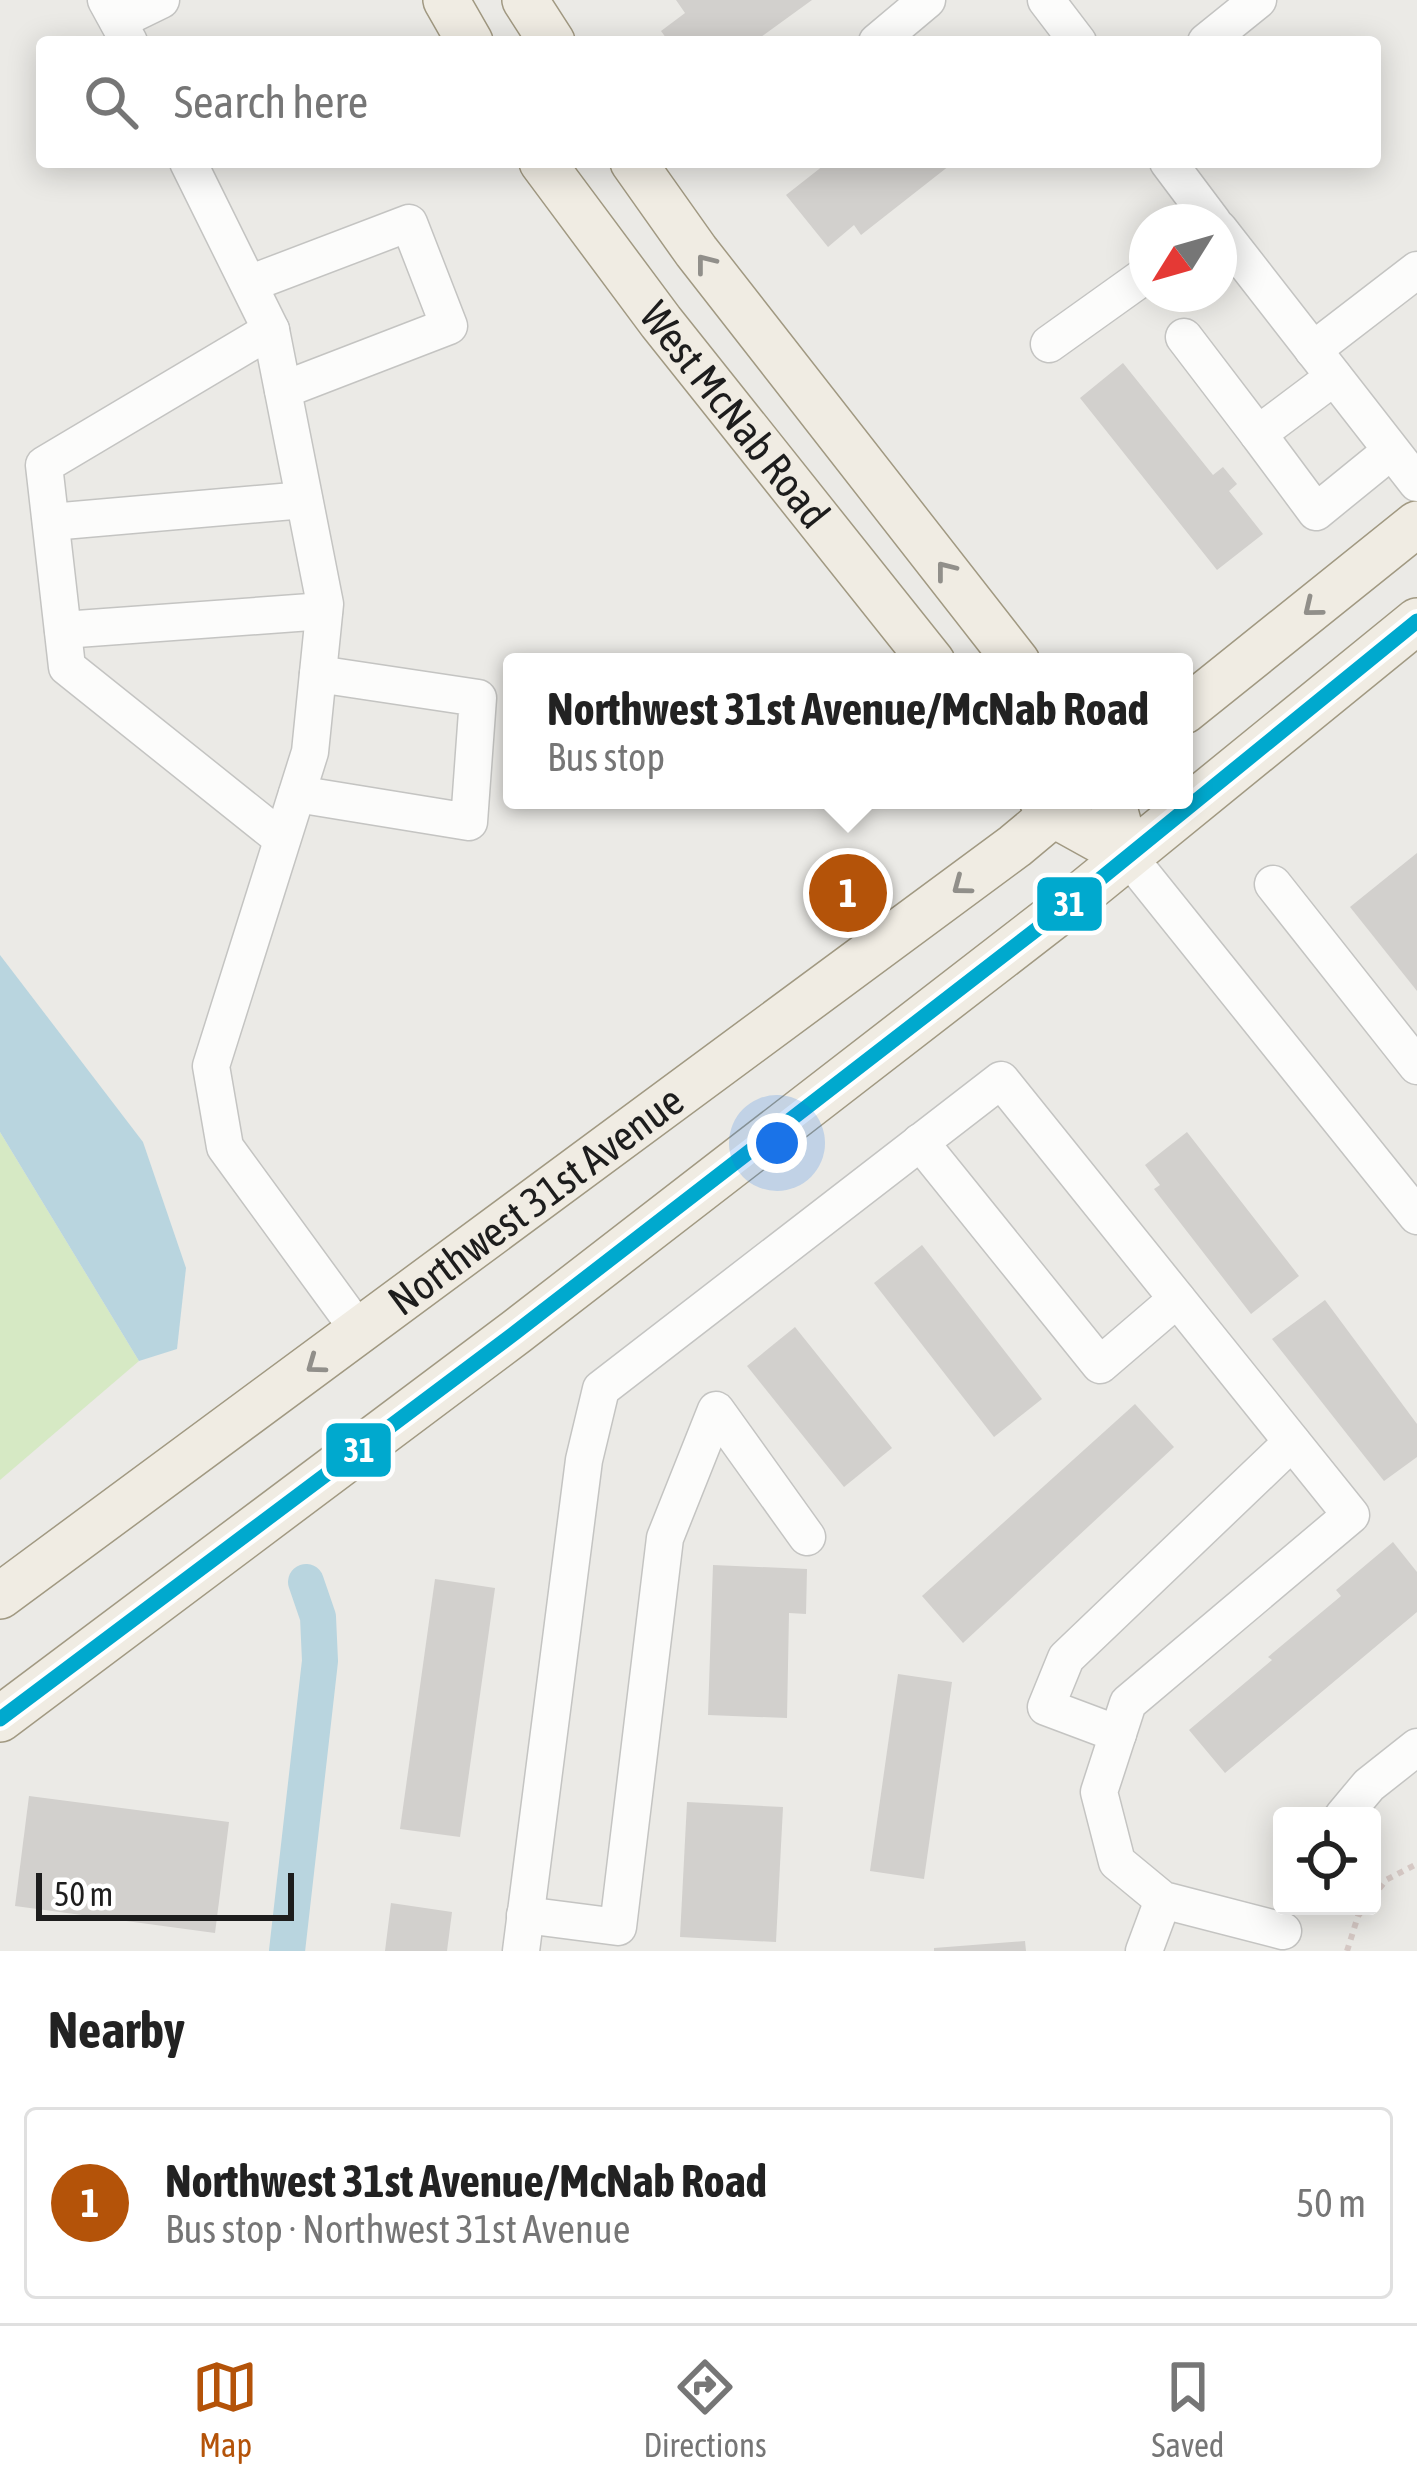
<!DOCTYPE html>
<html lang="en">
<head>
<meta charset="utf-8">
<style>
  body { margin:0; font-family:"Asap Condensed",sans-serif; background:#f2f2f2; color:#222 }
  .controls { position:absolute; right:36px; bottom:36px; display:grid; overflow:hidden; border-radius:12px; box-shadow:0 6px 30px #0003 }
  .controls button { width:108px; height:108px; display:grid; place-items:center; padding:0; border:0; border-bottom:3px solid #e0e0e0; background:#fff; color:#222; font:60px sans-serif }
  .compass { position:absolute; left:1129px; top:204px; width:108px; height:108px; border-radius:50%; background:#fff; box-shadow:0 6px 30px #0003; rotate:233deg }
  .scale { position:absolute; left:36px; bottom:30px; width:258px; box-sizing:border-box; padding-left:12px; border:6px solid #1d1d1d; border-top:0; font-size:33px; line-height:42px; white-space:nowrap; color:#1d1d1d; -webkit-text-stroke:9px #fff; paint-order:stroke }
  .you { position:absolute; left:777px; top:1143px; width:42px; height:42px; margin:-30px; border:9px solid #fff; border-radius:50%; background:#1a73e8; box-shadow:0 0 0 18px #1a73e833 }
  .badge { display:grid; place-items:center; width:78px; height:78px; border-radius:50%; background:#b45309; color:#fff; font-size:39px; font-weight:700 }
  .pin { position:absolute; translate:-50% -50%; border:6px solid #fff; box-shadow:0 3px 12px #0006 }
  .popup { position:absolute; left:503px; top:653px; width:690px; height:156px; box-sizing:border-box; display:grid; place-content:center; border-radius:12px; background:#fff; filter:drop-shadow(0 3px 9px #0005); font-size:39px; white-space:nowrap; color:#767676 }
  .popup b { font-size:45px; color:#222 }
  .popup::after { content:''; position:absolute; left:50%; top:100%; margin-left:-24px; border:24px solid transparent; border-top-color:#fff }
  .list { margin:0; padding:0; list-style:none }
  h2 { display:flex; justify-content:space-between; align-items:center; height:156px; margin:0; padding:0 48px; font-size:51px }
  h2 small { font-size:39px; font-weight:400; color:#767676 }
  .list li { display:grid; grid-template-columns:78px 1fr auto; gap:36px; align-items:center; box-sizing:border-box; height:192px; margin:0 24px 24px; padding:0 24px; border:3px solid #e0e0e0; border-radius:12px }
  .list b { display:block; font-size:45px; white-space:nowrap }
  .list p { margin:0; font-size:39px; white-space:nowrap; color:#767676 }
  .list em { font-size:39px; font-style:normal; color:#767676 }
  .icon { flex:none; width:66px; height:66px; fill:none; stroke:currentColor; stroke-width:2; stroke-linecap:round; stroke-linejoin:round }
  .map { position:relative; flex:none; width:1417px; height:1951px; overflow:hidden }
  .search { position:absolute; background:#fff; box-shadow:0 6px 30px #0003; left:36px; right:36px; top:36px; height:132px; display:flex; align-items:center; gap:30px; box-sizing:border-box; padding:0 42px; border-radius:12px; color:#767676; font-size:45px }
  .sheet { height:372px; background:#fff }
  nav { display:flex; justify-content:space-around; align-items:center; box-sizing:border-box; height:168px; border-top:3px solid #e0e0e0; background:#fff; font-size:33px; color:#767676 }
  nav a { display:grid; justify-items:center; gap:6px }
  nav .on { color:#b45309 }
  .map>svg:first-child { display:block }
  .grass { fill:#d6e9c4 }
  .water { fill:#b9d5df }
  .lines { fill:none; stroke-linecap:round; stroke-linejoin:round }
  .canal { stroke:#b9d5df; stroke-width:36 }
  .building { fill:#d2d0cd }
  .minor-casing { stroke:#c4c4c2; stroke-width:39 }
  .major-casing { stroke:#a19982; stroke-width:48 }
  .path { stroke:#d6c9c5; stroke-width:6; stroke-dasharray:6 6; stroke-linecap:butt }
  .minor { stroke:#fcfcfb; stroke-width:36 }
  .major { stroke:#f0ece3; stroke-width:45 }
  .bus-1-casing { stroke:#fff; stroke-width:24 }
  .bus-1 { stroke:#00a9ce; stroke-width:15 }
  .oneway { stroke:#918f8a }
  .labels { text-anchor:middle; dominant-baseline:central; stroke-width:9; stroke-linejoin:round; paint-order:stroke }
  .street-label { font-size:42px; fill:#1d1d1d; stroke:#fff }
  .line-badge { stroke:#fff; stroke-width:4.5 }
  .badge-label { font-size:33px; text-anchor:middle; font-weight:bold; fill:#fff }
</style>
</head>
<body>
<div class="map">
<svg width="1417" height="1951" viewBox="0 0 1417 1951">
  <rect width="100%" height="100%" fill="#ebeae6"/>
  <polygon class="grass" points="0,1132 139,1361 0,1480"/>
  <polygon class="water" points="0,955 143,1142 186,1268 177,1349 139,1361 0,1132"/>
  <g class="lines">
    <polyline class="canal" points="287,1951 320,1661 318,1617 306,1582"/>
  </g>
  <g class="building">
    <polygon points="676,0 812,0 754,42 669,42 661,31 685,13"/>
    <polygon points="828,162 954,162 861,235 854,225 828,247 786,195"/>
    <polygon points="1123,363 1213,475 1223,467 1237,484 1229,491 1263,534 1217,570 1080,398"/>
    <polygon points="1417,853 1417,991 1350,907"/>
    <polygon points="1187,1132 1299,1276 1251,1314 1154,1189 1160,1185 1145,1165"/>
    <polygon points="922,1245 1042,1399 994,1437 874,1283"/>
    <polygon points="1325,1300 1417,1424 1417,1457 1384,1481 1272,1339"/>
    <polygon points="795,1327 892,1448 844,1487 747,1366"/>
    <polygon points="1135,1404 1174,1447 963,1643 922,1596"/>
    <polygon points="1393,1542 1417,1572 1417,1612 1225,1773 1189,1730 1272,1660 1268,1657 1341,1596 1336,1590"/>
    <polygon points="713,1565 807,1569 806,1614 789,1613 787,1718 708,1715"/>
    <polygon points="435,1579 495,1588 460,1837 400,1829"/>
    <polygon points="898,1674 952,1682 924,1879 870,1871"/>
    <polygon points="29,1796 229,1822 215,1933 15,1906"/>
    <polygon points="687,1802 783,1807 776,1942 680,1937"/>
    <polygon points="391,1903 452,1912 447,1951 385,1951"/>
    <polygon points="1025,1941 1026,1951 934,1951 934,1948"/>
  </g>
  <g class="lines">
    <defs>
      <g id="minor">
        <polyline points="106,0 129,42"/>
        <polyline points="1046,0 1078,42"/>
        <polyline points="118,21 161,0"/>
        <polyline points="877,42 927,0"/>
        <polyline points="1206,42 1258,0"/>
        <polyline points="188,162 271,330 325,604 310,752 211,1066 225,1147 360,1332"/>
        <polyline points="1168,162 1213,222"/>
        <polyline points="1219,229 1417,483"/>
        <polyline points="249,284 409,223 449,326 283,390"/>
        <polyline points="271,330 44,465 67,667 282,839"/>
        <polyline points="1184,337 1258,434 1334,377"/>
        <polyline points="1049,344 1147,274"/>
        <polyline points="1313,350 1417,270"/>
        <polyline points="1258,434 1316,512 1391,451"/>
        <polyline points="51,522 304,500"/>
        <polyline points="63,630 324,611"/>
        <polyline points="297,794 469,822 478,698 318,674"/>
        <polyline points="1127,855 1417,1216"/>
        <polyline points="1273,884 1417,1066"/>
        <polyline points="920,1142 1100,1365 1177,1299"/>
        <polyline points="1118,1734 1046,1707 1066,1658 1292,1442"/>
        <polyline points="1343,1816 1369,1785 1417,1747"/>
        <polyline points="525,1915 618,1927 665,1538 716,1410 807,1537"/>
        <polyline points="521,1951 584,1460 601,1389 1001,1080 1351,1515 1128,1703 1099,1792 1117,1862 1163,1900 1283,1931"/>
        <polyline points="1144,1951 1163,1900"/>
      </g>
      <g id="major">
        <polyline points="446,0 470,42"/>
        <polyline points="525,0 552,42"/>
        <path id="s1" d="M 542,162 L 661,322 L 932,662"/>
        <polyline points="633,162 696,251 1017,662"/>
        <polyline points="1184,711 1417,524"/>
        <polyline points="1042,800 1053,814 1127,855"/>
        <polyline points="1112,800 1127,855"/>
        <path id="s2" d="M 0,1596 L 1015,846 L 1070,800"/>
        <polyline points="0,1719 516,1332 1072,902 1417,621"/>
      </g>
    </defs>
    <use href="#minor" class="minor-casing"/>
    <use href="#major" class="major-casing"/>
    <g class="path">
      <polyline points="1372,1898 1386,1880 1417,1864"/>
      <polyline points="1347,1951 1358,1916 1366,1906"/>
    </g>
    <use href="#minor" class="minor"/>
    <use href="#major" class="major"/>
    <defs>
      <polyline id="bus-1" points="0,1719 516,1332 1072,902 1417,621"/>
    </defs>
    <use href="#bus-1" class="bus-1-casing"/>
    <use href="#bus-1" class="bus-1"/>
  </g>
  <defs><path id="oneway-chevron" d="M-2-3.5L2.5 0L-2 3.5" fill="none" stroke-width="1.6" stroke-linecap="round" stroke-linejoin="round" transform="scale(3)"/></defs>
  <g class="oneway">
    <use href="#oneway-chevron" transform="translate(705 263) rotate(-128)"/>
    <use href="#oneway-chevron" transform="translate(945 570) rotate(-128)"/>
    <use href="#oneway-chevron" transform="translate(1312 608) rotate(141)"/>
    <use href="#oneway-chevron" transform="translate(961 886) rotate(143)"/>
    <use href="#oneway-chevron" transform="translate(315 1365) rotate(144)"/>
  </g>
  <g class="labels">
    <g class="street-label">
      <text stroke="none"><textPath href="#s1" startOffset="318">West McNab Road</textPath></text>
      <text stroke="none"><textPath href="#s2" startOffset="666">Northwest 31st Avenue</textPath></text>
    </g>
  </g>
  <g class="line-badge">
    <rect x="1035" y="875" width="69" height="58" rx="12" fill="#00a9ce"/>
    <rect x="324" y="1421" width="69" height="58" rx="12" fill="#00a9ce"/>
  </g>
  <g class="badge-label">
    <text x="1069" y="916">31</text>
    <text x="359" y="1462">31</text>
  </g>
</svg>
<div class="controls">
<button><svg class="icon" aria-label="locate" viewBox="0 0 24 24"><circle cx="12" cy="12" r="6"/><path d="M12 2v4M12 18v4M2 12h4M18 12h4"/></svg></button>
</div>
<svg class="compass" viewBox="-18 -18 36 36"><path d="M0-13l5 13h-10z" fill="#e53935"/><path d="M0 13l5-13h-10z" fill="#767676"/></svg>
<div class="scale">50 m</div>
<div class="you"></div>
<div class="pin badge" style="left:848px;top:893px">1</div>
<div class="popup"><b>Northwest 31st Avenue/McNab Road</b>Bus stop</div>
<div class="search"><svg class="icon" aria-label="search" viewBox="0 0 24 24"><circle cx="10" cy="10" r="6"/><path d="M15 15l6 6"/></svg>Search here</div>
</div>
<section class="sheet">
<h2>Nearby<small></small></h2>
<ul class="list">
<li><span class="badge">1</span><div><b>Northwest 31st Avenue/McNab Road</b><p>Bus stop · Northwest 31st Avenue</p></div><em>50 m</em></li>
</ul>
</section>
<nav>
<a class="on"><svg class="icon" aria-label="map" viewBox="0 0 24 24"><path d="M3 6l6-2 6 2 6-2v14l-6 2-6-2-6 2zM9 4v14M15 6v14"/></svg>Map</a>
<a><svg class="icon" aria-label="directions" viewBox="0 0 24 24"><path d="M12 3l9 9-9 9-9-9zM9 14v-3h6M13 9l2 2-2 2"/></svg>Directions</a>
<a><svg class="icon" aria-label="saved" viewBox="0 0 24 24"><path d="M7 4h10v16l-5-4-5 4z"/></svg>Saved</a>
</nav>
</body>
</html>
